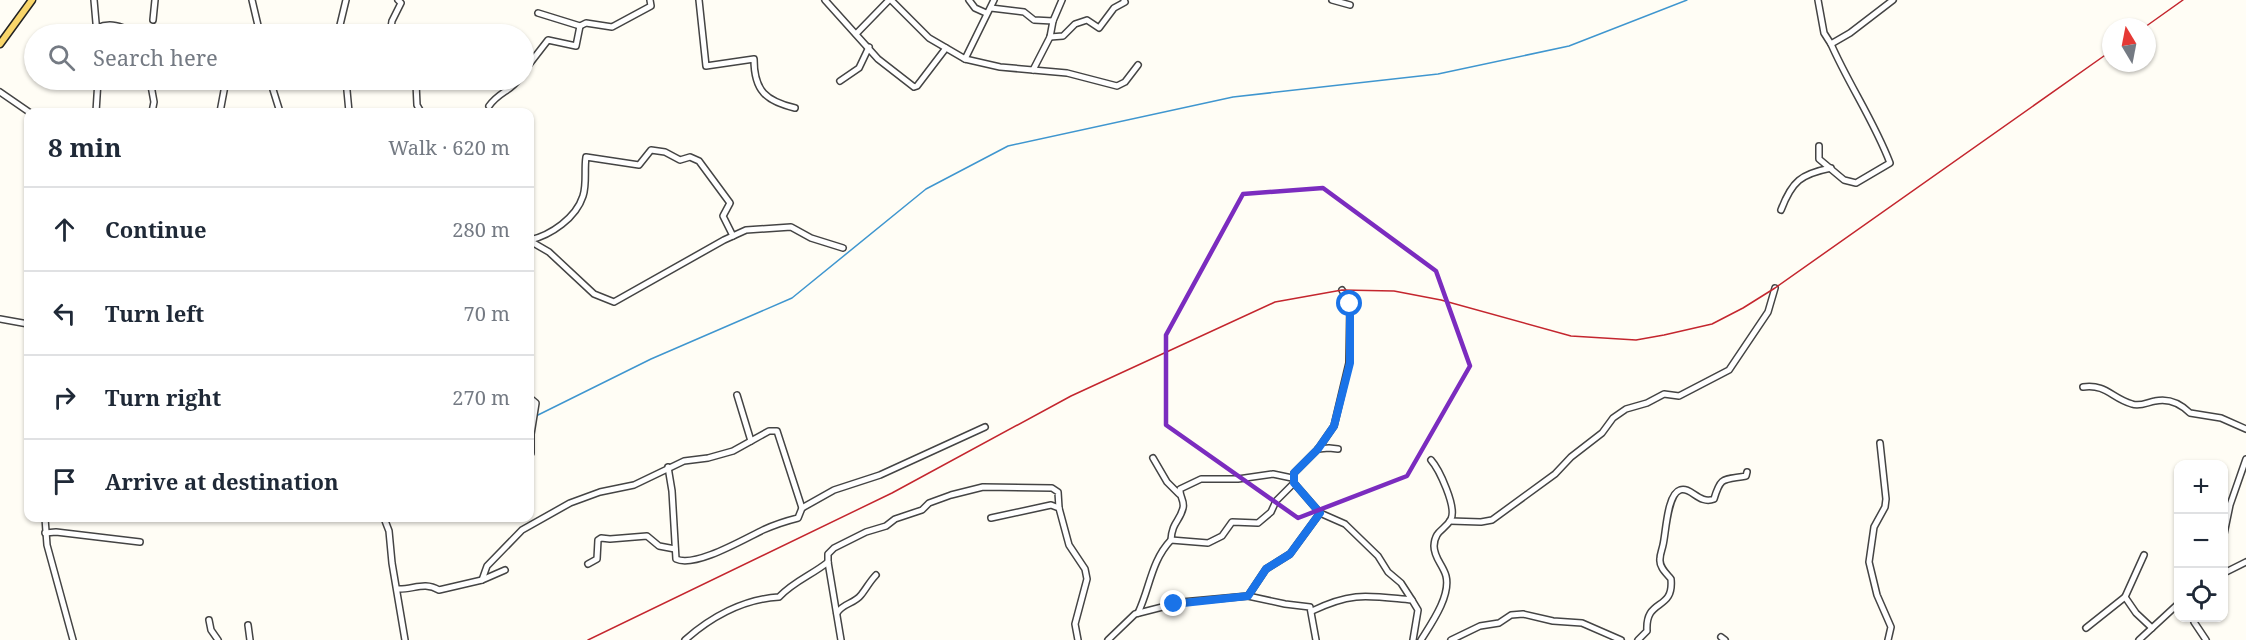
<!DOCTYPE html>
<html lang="en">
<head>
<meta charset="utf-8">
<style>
  body { margin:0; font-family:"Noto Serif",serif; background:#f6f6f7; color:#1f2937 }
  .controls { position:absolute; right:18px; bottom:18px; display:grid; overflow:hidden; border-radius:12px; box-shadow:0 2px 4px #0004 }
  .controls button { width:54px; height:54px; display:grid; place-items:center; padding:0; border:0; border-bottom:2px solid #e0e1e3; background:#fff; color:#1f2937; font:30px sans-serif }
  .compass { position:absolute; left:2102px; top:18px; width:54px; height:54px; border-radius:50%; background:#fff; box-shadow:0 2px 4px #0004; rotate:350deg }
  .stop { position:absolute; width:18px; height:18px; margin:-14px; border:4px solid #1a73e8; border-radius:50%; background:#fff }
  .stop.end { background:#1a73e8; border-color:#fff; box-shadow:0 2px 6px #0008 }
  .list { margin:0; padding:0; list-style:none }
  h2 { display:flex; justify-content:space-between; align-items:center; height:78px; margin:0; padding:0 24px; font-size:26px }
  h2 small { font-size:20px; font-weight:400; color:#747a83 }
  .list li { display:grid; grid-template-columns:39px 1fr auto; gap:18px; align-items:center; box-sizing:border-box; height:84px; padding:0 24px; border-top:2px solid #e0e1e3 }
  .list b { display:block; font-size:22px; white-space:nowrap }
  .list em { font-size:20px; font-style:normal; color:#747a83 }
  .icon { flex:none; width:33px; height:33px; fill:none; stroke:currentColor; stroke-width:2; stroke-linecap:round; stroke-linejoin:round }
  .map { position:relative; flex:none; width:2246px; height:640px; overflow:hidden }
  .search { position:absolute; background:#fff; box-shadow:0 2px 4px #0004; left:24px; top:24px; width:510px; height:66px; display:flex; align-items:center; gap:15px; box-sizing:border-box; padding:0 21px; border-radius:33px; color:#747a83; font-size:22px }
  .panel { position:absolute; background:#fff; box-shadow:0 2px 4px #0004; left:24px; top:108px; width:510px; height:414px; border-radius:12px }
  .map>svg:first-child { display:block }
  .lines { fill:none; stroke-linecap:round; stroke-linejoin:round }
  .stream { stroke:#3f96cf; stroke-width:1.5 }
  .minor-casing { stroke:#444; stroke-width:8 }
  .major-casing { stroke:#222; stroke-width:9 }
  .minor { stroke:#fff; stroke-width:5 }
  .major { stroke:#f9d66b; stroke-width:6 }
  .rail { stroke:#c4262e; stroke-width:1.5 }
  .route { stroke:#1a73e8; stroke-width:8 }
  .marked { fill:none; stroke:#7b2cbf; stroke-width:4.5; stroke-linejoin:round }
</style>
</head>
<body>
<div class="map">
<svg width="2246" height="640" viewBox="0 0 2246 640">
  <rect width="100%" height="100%" fill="#fffdf5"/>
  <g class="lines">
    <polyline class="stream" points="536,416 651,359 792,298 926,189 1008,146 1233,97 1438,74 1569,46 1687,0"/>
    <defs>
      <g id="minor">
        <polyline points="94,0 97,34"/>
        <polyline points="252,0 260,34"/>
        <path d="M 699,0 L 706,66 L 754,59 C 754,91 766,101 795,108"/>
        <polyline points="825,0 878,59 914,87 917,86 946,48"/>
        <polyline points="891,0 929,38 965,59 1000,67 1067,73 1117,86 1125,82 1138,65"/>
        <polyline points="969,0 975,8 986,13"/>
        <polyline points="1332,0 1350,5"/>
        <polyline points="1818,0 1824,33 1831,44 1850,33 1893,0"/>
        <polyline points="991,8 1024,12 1034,20 1053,21 1062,0"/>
        <polyline points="538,13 580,26 586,23 612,27 651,6 650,0"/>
        <polyline points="153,20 155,0"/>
        <path d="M 97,28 C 112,21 124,28 138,34"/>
        <polyline points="341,34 340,25 346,0"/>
        <polyline points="390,34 392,21 401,3 398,0"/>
        <polyline points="856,34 889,0"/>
        <polyline points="1050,37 1063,36 1075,24 1087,20 1099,28 1114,8 1125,2 1124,0"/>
        <polyline points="965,59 994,0"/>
        <polyline points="1033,70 1050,37 1053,21"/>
        <polyline points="524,71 548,40 576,46 580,26"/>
        <polyline points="150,80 154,102 152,112"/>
        <polyline points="270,80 280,112"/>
        <polyline points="346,80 349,112"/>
        <polyline points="407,80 416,83 417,105 421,112"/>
        <polyline points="840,81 859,68 869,47"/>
        <polyline points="0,92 29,112"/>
        <path d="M 489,106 C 499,92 509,92 518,80"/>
        <polyline points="96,112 98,80"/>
        <polyline points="220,112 226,80"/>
        <path d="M 1819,146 L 1819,159 L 1844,180 L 1856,183 L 1890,163 C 1874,121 1849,85 1831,44"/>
        <path d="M 1781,210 C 1792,181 1801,174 1831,168"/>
        <path d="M 530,240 C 551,235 576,218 583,196 C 587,184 584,170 586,157 L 639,165 L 651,150 L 665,152 L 680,160 L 690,157 L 699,161 L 730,203 L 723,216 L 733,236"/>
        <polyline points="530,241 549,252 594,294 614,302 724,240 746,230 791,227 811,238 843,248"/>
        <polyline points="1342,290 1350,304 1349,363 1334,426 1318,449 1294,473 1294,483 1320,513 1345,524 1378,556 1388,572 1401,583 1412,600"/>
        <polyline points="0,319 28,324"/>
        <path d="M 2083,387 C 2107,384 2111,398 2132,404 C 2140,407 2148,402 2155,401 C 2169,398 2181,404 2190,413 L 2221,418 L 2246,429"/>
        <polyline points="530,398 536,403 531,434 531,453"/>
        <polyline points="751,441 769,431 777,431 802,508"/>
        <polyline points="1880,443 1886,499 1885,507 1874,527 1869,562 1877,595 1891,627 1888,640"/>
        <polyline points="1318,449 1329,448 1338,449"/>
        <polyline points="1153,458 1167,482 1179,494"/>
        <path d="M 668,467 L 672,491 L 676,559 C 695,568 744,539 763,530 C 774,525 786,521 798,518 L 802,508 L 834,490 L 880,475 L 985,427"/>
        <polyline points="45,518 47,545 73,640"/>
        <polyline points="384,518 389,531 392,563 405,640"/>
        <polyline points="991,518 1051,505 1059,508 1069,545 1085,569 1087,579 1075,624 1078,640"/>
        <polyline points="1450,521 1481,522 1492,520 1555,474 1571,457 1602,433 1613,418 1626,409 1647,403 1664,394 1679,396 1729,370 1768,312 1775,288"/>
        <polyline points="45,533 56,532 140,542"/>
        <polyline points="2224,534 2230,505 2246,459"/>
        <polyline points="1171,540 1208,543 1222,536 1232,522 1258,523 1271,512 1276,501 1294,483"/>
        <polyline points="2144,555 2125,597 2136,613 2152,628"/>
        <polyline points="588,564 597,559 598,540 601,538 610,539 647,536 659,546 675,549"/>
        <polyline points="2224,573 2246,562"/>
        <polyline points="482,580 487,566 522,530 570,503 600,492 634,485 684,461 708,458 733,451 751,441 737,395"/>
        <path d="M 397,589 C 413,590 424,581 439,590 L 482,580 L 505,570"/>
        <polyline points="1248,596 1285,604 1310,607 1316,640"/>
        <path d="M 1312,611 C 1353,591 1369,596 1412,600 L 1418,610 L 1413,640"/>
        <path d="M 837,613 C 843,603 854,604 861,595 C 866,589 870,581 876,575"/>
        <path d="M 1138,613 C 1150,588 1151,561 1171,540 C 1172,522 1180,521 1183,508 C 1185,501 1179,496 1180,489 L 1201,479 L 1238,479 L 1273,474 L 1292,478"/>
        <polyline points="2193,618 2194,622 2206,640"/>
        <polyline points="209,620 211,630 218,640"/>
        <polyline points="248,625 250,640"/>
        <polyline points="2086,628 2125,597"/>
        <polyline points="1721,637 1725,640"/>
        <path d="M 685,640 C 711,617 744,599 779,597 C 794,581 812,575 828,562"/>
        <polyline points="841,640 828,562 828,554 834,548 866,532 886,526 895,519 922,510 929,503 951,495 983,487 1052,488 1058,492 1059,508"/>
        <polyline points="1108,640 1135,614 1182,602 1248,596 1266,569 1290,554 1320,513"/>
        <path d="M 1421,640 C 1431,624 1451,596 1446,576 C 1443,565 1434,558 1434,546 C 1435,529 1445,531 1451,519 C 1457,507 1439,469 1431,460"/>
        <polyline points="1451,640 1480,626 1499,623 1511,615 1523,614 1553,621 1582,623 1621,640"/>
        <path d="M 1638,640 L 1647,631 C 1645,597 1674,612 1671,579 C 1666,573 1659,567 1660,559 C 1660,554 1662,550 1663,545 C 1666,533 1667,494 1680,490 C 1691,486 1699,505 1714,499 C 1721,476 1723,480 1746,476 L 1747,472"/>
        <polyline points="2139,640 2178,604"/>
      </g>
      <polyline id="major" points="0,44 32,0"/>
    </defs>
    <use href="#minor" class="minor-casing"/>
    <use href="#major" class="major-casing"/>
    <use href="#minor" class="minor"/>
    <use href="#major" class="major"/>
    <g class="rail">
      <polyline points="2145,27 2183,0"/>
      <polyline points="588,640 892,493 1071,396 1275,302 1342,290 1394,291 1441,300 1571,336 1636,340 1664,335 1712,324 1743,308 1775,288 2111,51"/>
    </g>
  </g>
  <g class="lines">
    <polyline class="route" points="1174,604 1248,596 1266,569 1290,554 1320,513 1294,483 1294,473 1318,449 1334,426 1350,363 1350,304"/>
  </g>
  <path class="marked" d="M 1323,188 L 1436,271 L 1470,366 L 1407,476 L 1298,518 L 1166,425 L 1166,335 L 1243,194 Z"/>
</svg>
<div class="controls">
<button>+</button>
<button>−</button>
<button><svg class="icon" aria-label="locate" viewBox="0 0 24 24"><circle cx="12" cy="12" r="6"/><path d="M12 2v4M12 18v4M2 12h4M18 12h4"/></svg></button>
</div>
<svg class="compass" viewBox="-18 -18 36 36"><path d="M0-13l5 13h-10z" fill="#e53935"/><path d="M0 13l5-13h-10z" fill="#747a83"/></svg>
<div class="stop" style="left:1350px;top:304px"></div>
<div class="stop end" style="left:1174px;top:604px"></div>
<div class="search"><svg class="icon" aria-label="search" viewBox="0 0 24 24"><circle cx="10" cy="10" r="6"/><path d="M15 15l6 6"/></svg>Search here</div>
<section class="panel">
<h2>8 min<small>Walk · 620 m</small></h2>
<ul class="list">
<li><svg class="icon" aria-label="ahead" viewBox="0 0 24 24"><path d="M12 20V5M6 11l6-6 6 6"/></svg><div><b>Continue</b></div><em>280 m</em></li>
<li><svg class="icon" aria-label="left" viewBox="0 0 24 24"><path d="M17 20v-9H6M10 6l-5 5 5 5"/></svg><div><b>Turn left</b></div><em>70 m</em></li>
<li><svg class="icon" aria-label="right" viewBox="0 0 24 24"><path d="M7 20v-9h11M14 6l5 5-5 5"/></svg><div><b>Turn right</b></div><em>270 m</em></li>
<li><svg class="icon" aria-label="arrive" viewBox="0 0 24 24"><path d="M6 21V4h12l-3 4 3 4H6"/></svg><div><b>Arrive at destination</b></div></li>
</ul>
</section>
</div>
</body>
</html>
